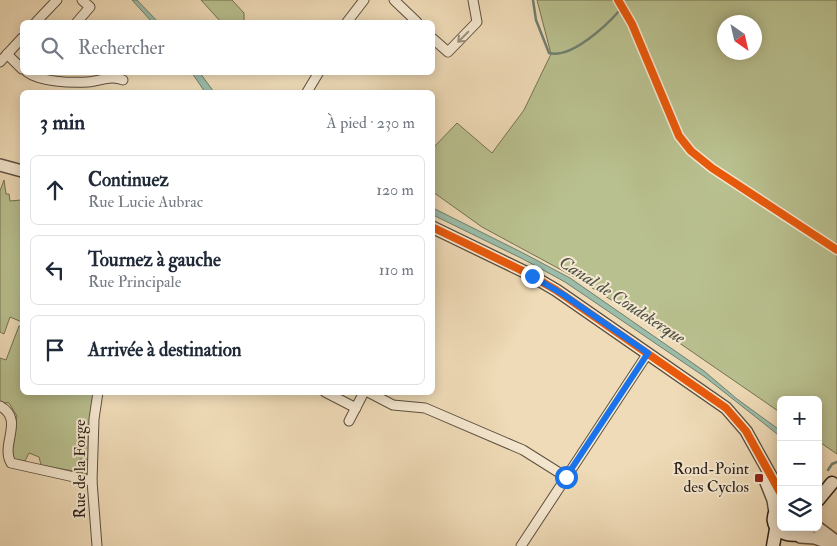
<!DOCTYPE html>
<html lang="fr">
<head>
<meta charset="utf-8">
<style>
  body { margin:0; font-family:"IM FELL Double Pica",serif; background:#f6f6f7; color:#1f2937 }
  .controls { position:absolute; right:15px; bottom:15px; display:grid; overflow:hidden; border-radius:8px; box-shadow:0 2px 12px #0003 }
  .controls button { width:45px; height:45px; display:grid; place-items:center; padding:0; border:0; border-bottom:1px solid #e0e1e3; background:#fff; color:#1f2937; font:25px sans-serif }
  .compass { position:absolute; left:717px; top:15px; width:45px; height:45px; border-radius:50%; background:#fff; box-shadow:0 2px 12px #0003; rotate:146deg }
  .stop { position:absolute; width:15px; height:15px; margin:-11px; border:4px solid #1a73e8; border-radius:50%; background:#fff }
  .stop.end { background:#1a73e8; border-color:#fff; box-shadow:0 1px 5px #0008 }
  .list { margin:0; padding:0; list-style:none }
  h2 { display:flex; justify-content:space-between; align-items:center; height:65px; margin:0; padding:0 20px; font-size:21px }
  h2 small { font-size:16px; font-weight:400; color:#747a83 }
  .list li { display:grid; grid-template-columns:32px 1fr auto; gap:15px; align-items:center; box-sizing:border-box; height:70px; margin:0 10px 10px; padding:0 10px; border:1px solid #e0e1e3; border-radius:8px }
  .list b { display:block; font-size:19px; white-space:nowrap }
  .list p { margin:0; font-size:16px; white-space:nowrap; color:#747a83 }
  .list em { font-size:16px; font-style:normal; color:#747a83 }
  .icon { flex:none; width:28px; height:28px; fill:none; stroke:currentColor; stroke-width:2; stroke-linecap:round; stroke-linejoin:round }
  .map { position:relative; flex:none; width:837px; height:546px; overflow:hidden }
  .search { position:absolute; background:#fff; box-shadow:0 2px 12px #0003; left:20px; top:20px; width:415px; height:55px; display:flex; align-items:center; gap:12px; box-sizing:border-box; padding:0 18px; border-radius:8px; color:#747a83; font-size:19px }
  .panel { position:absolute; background:#fff; box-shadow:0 2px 12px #0003; left:20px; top:90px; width:415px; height:305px; border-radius:8px }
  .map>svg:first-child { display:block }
  .green { fill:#b9c08f; stroke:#747254; fill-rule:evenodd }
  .water { fill:#9bbca8; stroke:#6f7f6f }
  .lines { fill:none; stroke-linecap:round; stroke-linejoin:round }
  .stream { stroke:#6f7f6f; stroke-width:2.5 }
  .minor-casing { stroke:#5e5141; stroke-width:11 }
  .tertiary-casing { stroke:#5e5141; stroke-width:14 }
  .secondary-casing { stroke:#2e231a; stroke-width:15 }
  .minor { stroke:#f5e8d0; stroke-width:9 }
  .tertiary { stroke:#f5e8d0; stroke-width:11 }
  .secondary { stroke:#f5e8d0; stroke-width:12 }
  .cycleway-casing { stroke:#f5e8d0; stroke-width:11 }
  .cycleway { stroke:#e8590c; stroke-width:8 }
  .oneway { stroke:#9b8f7e }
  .route { stroke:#1a73e8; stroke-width:6 }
  .poi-dot { fill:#8f2418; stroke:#f5e8d0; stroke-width:2 }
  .labels { text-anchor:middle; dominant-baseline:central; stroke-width:4; stroke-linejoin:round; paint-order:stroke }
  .street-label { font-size:16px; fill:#2e231a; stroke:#f5e8d0 }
  .poi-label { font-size:16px; fill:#2e231a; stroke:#f5e8d0; text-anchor:end }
  .water-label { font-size:18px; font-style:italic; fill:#4f5145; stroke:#f5e8d0 }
</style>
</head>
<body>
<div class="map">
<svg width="837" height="546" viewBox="0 0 837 546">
  <rect width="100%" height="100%" fill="#efdbb7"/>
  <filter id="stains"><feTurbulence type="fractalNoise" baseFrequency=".004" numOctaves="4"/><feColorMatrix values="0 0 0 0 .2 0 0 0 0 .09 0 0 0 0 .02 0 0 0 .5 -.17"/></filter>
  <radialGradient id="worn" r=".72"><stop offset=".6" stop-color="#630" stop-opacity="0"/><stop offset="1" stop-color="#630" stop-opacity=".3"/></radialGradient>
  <g class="green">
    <polygon points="201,0 232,0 244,13 244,22 221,22"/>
    <path d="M 537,0 L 837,0 L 837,454 L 818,441 L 818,400 L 781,400 L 781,413 L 675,340 L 578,279 L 482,227 L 433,192 L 433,148 L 457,123 L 492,153 L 524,110 L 551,54 ZM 724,22 L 754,22 L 754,52 L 724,52 Z"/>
    <polygon points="4,180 6,194 9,194 10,201 21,200 22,205 22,322 10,317 4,334 0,332 0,191"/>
    <polygon points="19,326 22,327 22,392 95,393 88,460 80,459 79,464 76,464 89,466 89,474 41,465 39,457 29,453 25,461 13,459 8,451 17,416 9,403 0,402 0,358 6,360"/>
  </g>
  <g class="water">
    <polygon points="132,0 137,0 158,22 152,22"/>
    <polygon points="192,73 200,73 214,92 205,92"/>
    <polygon points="433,208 523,253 570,278 704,371 737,399 781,431 781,437 705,377 565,282 523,259 433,215"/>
  </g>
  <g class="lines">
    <g class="stream">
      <path d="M 533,0 L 536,20 L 549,53 C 571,59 606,26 620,10 L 616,0"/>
      <polyline points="828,470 832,464 837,462"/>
    </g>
    <defs>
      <g id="minor">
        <polyline points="394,0 417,22"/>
        <polyline points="36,22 57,0"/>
        <polyline points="77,22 90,7 82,0"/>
        <polyline points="347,22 364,0"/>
        <polyline points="432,38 448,52 477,22 473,0"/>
        <polyline points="7,54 22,69"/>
        <polyline points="0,62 22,38"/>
        <path d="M 27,72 C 40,82 71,83 88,82 C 101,81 111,75 123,80"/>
        <polyline points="307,92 319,72"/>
        <polyline points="325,392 356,408"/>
        <polyline points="368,392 393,405 425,408 523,450 566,477"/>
        <path d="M 0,406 C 25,420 0,444 11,463 L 92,481"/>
        <polyline points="349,421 364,392"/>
        <polyline points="97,546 92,481 94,419 98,392"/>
        <polyline points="521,546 648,353"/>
      </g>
      <g id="tertiary">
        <polyline points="0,165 22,171"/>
        <polyline points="432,227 525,272 556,290 726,408 746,431 781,494"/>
        <polyline points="765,480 773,500 775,513"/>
        <polyline points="817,527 836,541"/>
        <polyline points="800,537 815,538 836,546"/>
      </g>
      <g id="secondary">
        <polyline points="818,500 832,483"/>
        <path d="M 781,505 C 758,527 795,546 810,527"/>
        <polyline points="773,546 776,529"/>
      </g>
    </defs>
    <use href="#minor" class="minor-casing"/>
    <use href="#tertiary" class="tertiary-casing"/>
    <use href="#secondary" class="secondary-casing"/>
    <use href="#minor" class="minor"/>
    <use href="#tertiary" class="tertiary"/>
    <use href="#secondary" class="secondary"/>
    <defs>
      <g id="cycleway">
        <polyline points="618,0 632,24 679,136 691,151 712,168 837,250"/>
        <polyline points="432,227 525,272 556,290 726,408 746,431 781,494"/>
      </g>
    </defs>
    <use href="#cycleway" class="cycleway-casing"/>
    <use href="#cycleway" class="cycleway"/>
  </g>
  <defs><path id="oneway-shaft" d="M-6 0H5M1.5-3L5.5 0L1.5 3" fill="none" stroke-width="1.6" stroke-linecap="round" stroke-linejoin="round" transform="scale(1.25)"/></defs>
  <use class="oneway" href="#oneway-shaft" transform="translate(463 37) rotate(135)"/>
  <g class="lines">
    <polyline class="route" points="532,276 564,295 648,353 566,477"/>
  </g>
  <rect class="poi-dot" x="754" y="473" width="10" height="10" rx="2.5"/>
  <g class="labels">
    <g class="street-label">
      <text transform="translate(80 469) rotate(-90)">Rue de la Forge</text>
    </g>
    <g class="poi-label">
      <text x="749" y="469">Rond-Point<tspan x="749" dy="18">des Cyclos</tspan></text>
    </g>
    <g class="water-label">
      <text transform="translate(622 300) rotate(33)">Canal de Coudekerque</text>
    </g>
  </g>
  <rect width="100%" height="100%" filter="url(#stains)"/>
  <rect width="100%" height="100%" fill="url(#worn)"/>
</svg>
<div class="controls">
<button>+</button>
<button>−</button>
<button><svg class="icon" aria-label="layers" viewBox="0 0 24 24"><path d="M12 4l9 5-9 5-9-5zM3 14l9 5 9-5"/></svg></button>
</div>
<svg class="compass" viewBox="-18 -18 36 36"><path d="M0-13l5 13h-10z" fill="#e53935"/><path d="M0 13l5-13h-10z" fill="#747a83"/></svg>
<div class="stop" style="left:566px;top:477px"></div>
<div class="stop end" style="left:532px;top:276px"></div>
<div class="search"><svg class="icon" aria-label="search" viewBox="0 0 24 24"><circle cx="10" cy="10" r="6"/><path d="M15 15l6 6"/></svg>Rechercher</div>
<section class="panel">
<h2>3 min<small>À pied · 230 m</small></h2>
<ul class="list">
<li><svg class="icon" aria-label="ahead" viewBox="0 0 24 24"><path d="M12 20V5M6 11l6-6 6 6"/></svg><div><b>Continuez</b><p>Rue Lucie Aubrac</p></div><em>120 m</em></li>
<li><svg class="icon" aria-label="left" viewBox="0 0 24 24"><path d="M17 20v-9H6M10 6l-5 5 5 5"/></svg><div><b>Tournez à gauche</b><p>Rue Principale</p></div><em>110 m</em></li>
<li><svg class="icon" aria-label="arrive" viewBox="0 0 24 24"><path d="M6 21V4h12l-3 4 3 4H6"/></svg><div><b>Arrivée à destination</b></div></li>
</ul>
</section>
</div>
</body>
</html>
